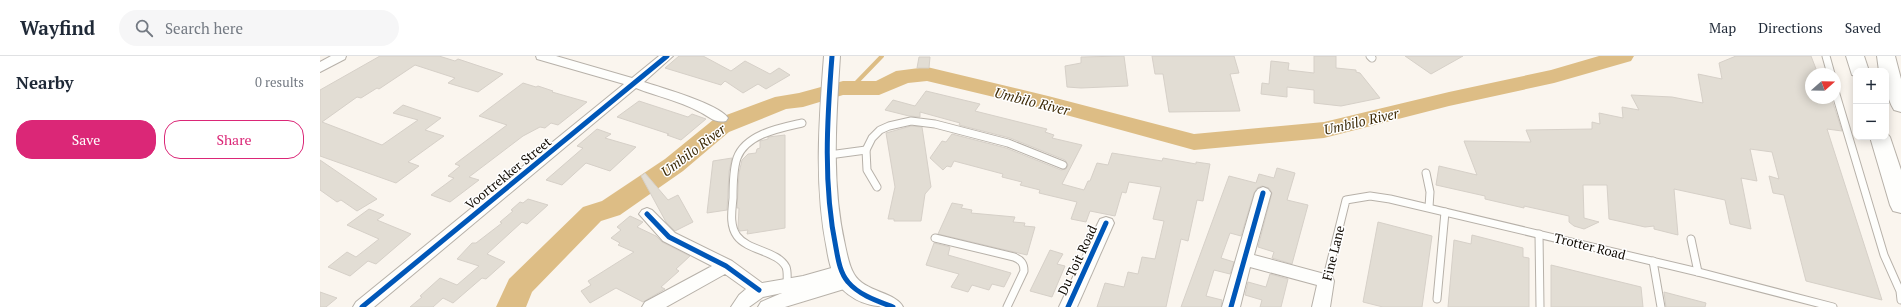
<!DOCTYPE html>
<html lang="en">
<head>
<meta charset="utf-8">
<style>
  body { margin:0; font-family:"PT Serif",serif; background:#f6f6f7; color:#1f2937 }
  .controls { position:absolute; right:12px; top:12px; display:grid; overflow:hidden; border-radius:8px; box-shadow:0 2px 10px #0003 }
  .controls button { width:36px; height:36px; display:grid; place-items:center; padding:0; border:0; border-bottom:1px solid #e0e1e3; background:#fff; color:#1f2937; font:20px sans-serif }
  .compass { position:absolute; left:1485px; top:12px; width:36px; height:36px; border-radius:50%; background:#fff; box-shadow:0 2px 10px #0003; rotate:70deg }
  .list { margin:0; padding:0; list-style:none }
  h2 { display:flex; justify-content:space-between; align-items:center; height:52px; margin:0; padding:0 16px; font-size:17px }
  h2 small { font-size:13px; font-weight:400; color:#747a83 }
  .actions { display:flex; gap:8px; padding:12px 16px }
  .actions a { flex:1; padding:9px 0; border:1px solid #db2777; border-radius:16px; text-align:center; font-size:14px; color:#db2777 }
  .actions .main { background:#db2777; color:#fff }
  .icon { flex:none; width:22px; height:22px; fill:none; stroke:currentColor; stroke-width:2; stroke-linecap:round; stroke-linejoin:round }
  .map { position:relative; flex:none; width:1581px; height:251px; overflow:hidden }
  header { display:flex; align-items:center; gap:24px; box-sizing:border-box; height:56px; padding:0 20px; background:#fff; border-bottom:1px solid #e0e1e3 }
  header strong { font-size:19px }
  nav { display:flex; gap:22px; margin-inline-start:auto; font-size:14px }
  .search { width:280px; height:36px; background:#f6f6f7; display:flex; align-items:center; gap:10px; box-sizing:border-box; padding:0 14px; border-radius:22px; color:#747a83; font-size:15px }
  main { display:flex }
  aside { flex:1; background:#fff }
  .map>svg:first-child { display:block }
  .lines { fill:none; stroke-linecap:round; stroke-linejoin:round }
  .stream { stroke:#ddbd85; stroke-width:4 }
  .river { fill:#ddbd85; fill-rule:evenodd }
  .building { fill:#e2ddd4; stroke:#d6d0c8 }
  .service-casing { stroke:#b7b1a9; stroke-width:9 }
  .minor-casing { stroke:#b7b1a9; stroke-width:2 }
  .tertiary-casing { stroke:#b7b1a9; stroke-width:2 }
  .motorway-casing { stroke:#b7b1a9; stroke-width:2 }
  .service { stroke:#fefefc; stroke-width:7 }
  .minor { fill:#fefefc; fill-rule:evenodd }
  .tertiary { fill:#fefefc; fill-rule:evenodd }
  .motorway { fill:#fefefc; fill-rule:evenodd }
  .cycleway-casing { stroke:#fff; stroke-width:8 }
  .cycleway { stroke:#0057b8; stroke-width:5 }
  .labels { text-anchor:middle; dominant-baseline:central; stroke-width:3; stroke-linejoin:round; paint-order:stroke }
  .street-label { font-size:13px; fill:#110b03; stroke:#fff }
  .water-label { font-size:14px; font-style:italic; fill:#3e2c09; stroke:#fff }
</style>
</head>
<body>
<header>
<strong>Wayfind</strong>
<div class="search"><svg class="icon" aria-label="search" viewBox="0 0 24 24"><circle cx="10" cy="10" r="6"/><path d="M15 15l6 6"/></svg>Search here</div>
<nav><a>Map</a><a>Directions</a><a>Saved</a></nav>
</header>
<main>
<aside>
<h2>Nearby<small>0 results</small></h2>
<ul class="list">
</ul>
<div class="actions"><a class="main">Save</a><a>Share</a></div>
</aside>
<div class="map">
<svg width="1581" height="251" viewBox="0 0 1581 251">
  <rect width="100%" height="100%" fill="#faf5ee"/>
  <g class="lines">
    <polyline class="stream" points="523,32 535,28 562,0"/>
    <polygon class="river" points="1279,0 1314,0 1311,5 1234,27 1129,50 1004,82 874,94 728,54 607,25 588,27 559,39 523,39 483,51 466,53 409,76 363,115 300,159 281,165 212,236 206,251 176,251 189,223 263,151 282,145 345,103 393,64 455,41 479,37 523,25 556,25 576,15 607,11 728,40 874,78 1004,66 1129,36 1231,14"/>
  </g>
  <g class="building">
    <polygon points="60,0 119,0 135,5 138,3 183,18 158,36 128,27 135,22 95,9 59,33 57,32 41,42 37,41 2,66 62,89 98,64 73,57 83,49 121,62 105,74 124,80 88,106 99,110 76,127 0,100 0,34"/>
    <polygon points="359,0 383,0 411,15 425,5 450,18 459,12 470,19 446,33 438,28 423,37 405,25 401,29 345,12"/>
    <polygon points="804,0 808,30 761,32 747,31 745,10 761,7 761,1"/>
    <polygon points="832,0 914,0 919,17 910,18 920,55 849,56 843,18 835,18"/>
    <polygon points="994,0 1016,0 1016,12 1036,14 1036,16 1040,17 1060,42 1021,50 994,47 994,34 967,31 967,41 941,38 942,27 949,28 951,5 969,7 968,14 994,17"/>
    <polygon points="1085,0 1143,0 1111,18"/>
    <polygon points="1416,0 1491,0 1498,18 1491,18 1491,42 1512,44 1522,75 1507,73 1562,244 1486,225 1464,139 1453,137 1449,120 1459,123 1452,96 1430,93 1437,125 1421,122 1431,173 1410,168 1405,144 1354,133 1358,179 1334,173 1334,170 1325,171 1289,163 1287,129 1263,129 1264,162 1279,166 1264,173 1254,170 1249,166 1249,160 1204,150 1204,152 1165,143 1165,140 1116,129 1119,110 1157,119 1144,85 1211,86 1206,74 1272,73 1272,66 1280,68 1279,57 1303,62 1302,51 1319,54 1311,39 1352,41 1383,47 1378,18 1402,23 1399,7"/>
    <polygon points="599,1 610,1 609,12 597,12"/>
    <polygon points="203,27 216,31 218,30 233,35 232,36 267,46 238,69 231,67 225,72 220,71 203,80 149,121 159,124 130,146 111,139 134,122 128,120 140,110 135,108 187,69 159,60"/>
    <polygon points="606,35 660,48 655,55 727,73 725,76 734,79 732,82 762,89 742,128 764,134 768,125 770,125 777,107 788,109 792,97 842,105 843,102 876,108 876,106 890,108 883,145 877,144 868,185 861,183 846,251 777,251 785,227 804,231 808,216 818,218 822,201 835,203 844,165 833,163 841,131 809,126 806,137 802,136 795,160 770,155 766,166 751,163 757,146 719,137 720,134 700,129 702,126 682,121 683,118 634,105 631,111 627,110 623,114 610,102 622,85 626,86 632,78 686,92 741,114 746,113 748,109 745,104 690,82 639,69 640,67 600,56 600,61 589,60 565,54 573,44 595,50"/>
    <polygon points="319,45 368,61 372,58 386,63 361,84 347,79 349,78 297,61"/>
    <polygon points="591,70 602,71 611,131 605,138 601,165 574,165 574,163 568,163 575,131 566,77"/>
    <polygon points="277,73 291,78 285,82 316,91 290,115 266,107 242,129 226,124 263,92 257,90"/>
    <polygon points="465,79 465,172 427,178 428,174 420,175 418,172 419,152 417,152 419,117 422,104 428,98 436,97 437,93 440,92 440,85 448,83 448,81"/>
    <polygon points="412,102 409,116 407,154 387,157 393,105"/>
    <polygon points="0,104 57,143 37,155 21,144 17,146 0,134"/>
    <polygon points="957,112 975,117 967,144 988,149 972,208 952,202 954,196 938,191 952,137 949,132 942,130 937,132 934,137 921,180 910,177 901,202 914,206 910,218 894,214 886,240 902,244 901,251 861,251 909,120 936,127 939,118 954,122"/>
    <polygon points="325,117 348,144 358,139 373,166 355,175 346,166 321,120"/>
    <polygon points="208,143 228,149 207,168 202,166 167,198 185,206 166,223 162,222 133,247 123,242 113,251 90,251 102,241 100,240 120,222 137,229 159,210 137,203 152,187 156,187 182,167 180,166 193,155 191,154 200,146 203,147"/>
    <polygon points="632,147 643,149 641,152 652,154 651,157 695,161 693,166 705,167 704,170 715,171 707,199 618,178"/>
    <polygon points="49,153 64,159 57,164 91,178 56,208 48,205 30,220 8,211 27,196 36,201 59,183 27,169"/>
    <polygon points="310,160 323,166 317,171 336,180 342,186 370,200 356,213 359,215 341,231 345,233 323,246 296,232 270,247 261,235 271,229 268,225 314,196 298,189 300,187 291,182 301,174 297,171"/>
    <polygon points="1058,166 1112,180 1102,251 1063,251 1043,246"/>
    <polygon points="1152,179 1203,192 1203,201 1209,202 1209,251 1128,251 1134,184 1151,188"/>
    <polygon points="614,187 630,191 628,199 691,217 684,231 672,228 669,234 652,229 648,236 631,231 639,218 606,209"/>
    <polygon points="730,194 743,198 737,208 745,210 732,241 710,235"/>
    <polygon points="1231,209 1321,231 1323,251 1231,251"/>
    <polygon points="950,218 968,223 961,251 940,251 942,244 925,239 928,226 946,231"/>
    <polygon points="0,236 17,242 6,251 0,251"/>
    <polygon points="1344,236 1386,247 1385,251 1346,251"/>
  </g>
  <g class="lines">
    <defs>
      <g id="service">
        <polyline points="1050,0 1052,2"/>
        <polyline points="1506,0 1511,18"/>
        <polyline points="1515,35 1564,199 1580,235 1581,244"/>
        <polyline points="509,99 546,94"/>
        <polyline points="1106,117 1110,136 1109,151"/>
        <polyline points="557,131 547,114 546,94 552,82 560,74 569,70 591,65 615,68 688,87 743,109"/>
        <polyline points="1219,178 1220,251"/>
        <path d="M 615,182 L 694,201 C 701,204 704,207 704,215 L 687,251"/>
        <polyline points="1371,183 1378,216"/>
        <polyline points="1333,205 1341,251"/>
        <polyline points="1006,225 1026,144 1050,140 1070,143 1378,216 1513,251"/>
        <path d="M 467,229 C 467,223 468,216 466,211 C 458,195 428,195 417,180 C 409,169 412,154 413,142 C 413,129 413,114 417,102 C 426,78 460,72 482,67"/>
        <polyline points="1117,243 1125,156"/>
      </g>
      <g id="minor">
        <polygon points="11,0 26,0 25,3 0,16 0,6"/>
        <path d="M 216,0 L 236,0 L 312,22 L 339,0 L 353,0 L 324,26 C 342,32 399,48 408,62 L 406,65 C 395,68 387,59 378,55 C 359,45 336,40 316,32 L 54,251 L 33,251 L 36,246 L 304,28 L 217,3 Z"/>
        <polygon points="943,131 948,133 951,137 934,199 1012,220 1014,225 1010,251 992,251 997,229 930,211 920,251 902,251 935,137 938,133"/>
        <polygon points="327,152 332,154 355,177 412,205 442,227 483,220 522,209 528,211 530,216 529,219 534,220 536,225 534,230 465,251 438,251 441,246 462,237 443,241 429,251 411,251 419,239 426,233 405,218 346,251 322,251 325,246 392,210 343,185 319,158 322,154"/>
        <polygon points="786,161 792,163 794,167 757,251 739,251 778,167 780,163"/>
      </g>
      <path id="tertiary" d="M 504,0 L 520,0 C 516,63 511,127 525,189 C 527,198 529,210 534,218 C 544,236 576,236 583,251 C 558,251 541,251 522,233 C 513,223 509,207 507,194 C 494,130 499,64 504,0 Z"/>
      <g id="motorway">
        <polygon points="1526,0 1544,0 1549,15 1536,15 1536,20 1532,19"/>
        <path d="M 1557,0 L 1575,0 L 1581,23 L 1581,56 L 1574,54 C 1566,41 1566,29 1566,15 L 1559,15 Z"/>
        <polygon points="1566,76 1570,81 1581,114 1581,157 1573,155 1570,149 1550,81 1566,81"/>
      </g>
    </defs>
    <use href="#service" class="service-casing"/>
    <use href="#minor" class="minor-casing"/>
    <use href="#tertiary" class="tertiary-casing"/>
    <use href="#motorway" class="motorway-casing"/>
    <use href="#service" class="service"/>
    <use href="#minor" class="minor"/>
    <use href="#tertiary" class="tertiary"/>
    <use href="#motorway" class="motorway"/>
    <defs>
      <g id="cycleway">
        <path d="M 512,0 C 507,64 503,129 516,192 C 518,203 520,217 528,226 C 539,239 557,245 573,251"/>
        <polyline points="327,158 349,181 406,210 439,234"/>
        <polyline points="42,251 347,0"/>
        <polyline points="748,251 786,167"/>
        <polyline points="911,251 943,137"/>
      </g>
    </defs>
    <use href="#cycleway" class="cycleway-casing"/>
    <use href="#cycleway" class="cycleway"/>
  </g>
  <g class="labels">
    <g class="street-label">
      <text transform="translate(188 117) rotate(-39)">Voortrekker Street</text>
      <text transform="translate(1270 190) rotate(14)">Trotter Road</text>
      <text transform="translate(1013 197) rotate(-76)">Fine Lane</text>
      <text transform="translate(757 204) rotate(-65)">Du Toit Road</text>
    </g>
    <g class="water-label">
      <text transform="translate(712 45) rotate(14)">Umbilo River</text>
      <text transform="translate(1041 65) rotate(-13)">Umbilo River</text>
      <text transform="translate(373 94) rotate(-37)">Umbilo River</text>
    </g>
  </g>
</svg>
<div class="controls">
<button>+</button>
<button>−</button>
</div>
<svg class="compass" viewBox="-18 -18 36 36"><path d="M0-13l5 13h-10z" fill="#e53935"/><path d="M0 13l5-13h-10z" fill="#747a83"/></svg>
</div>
</main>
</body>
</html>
